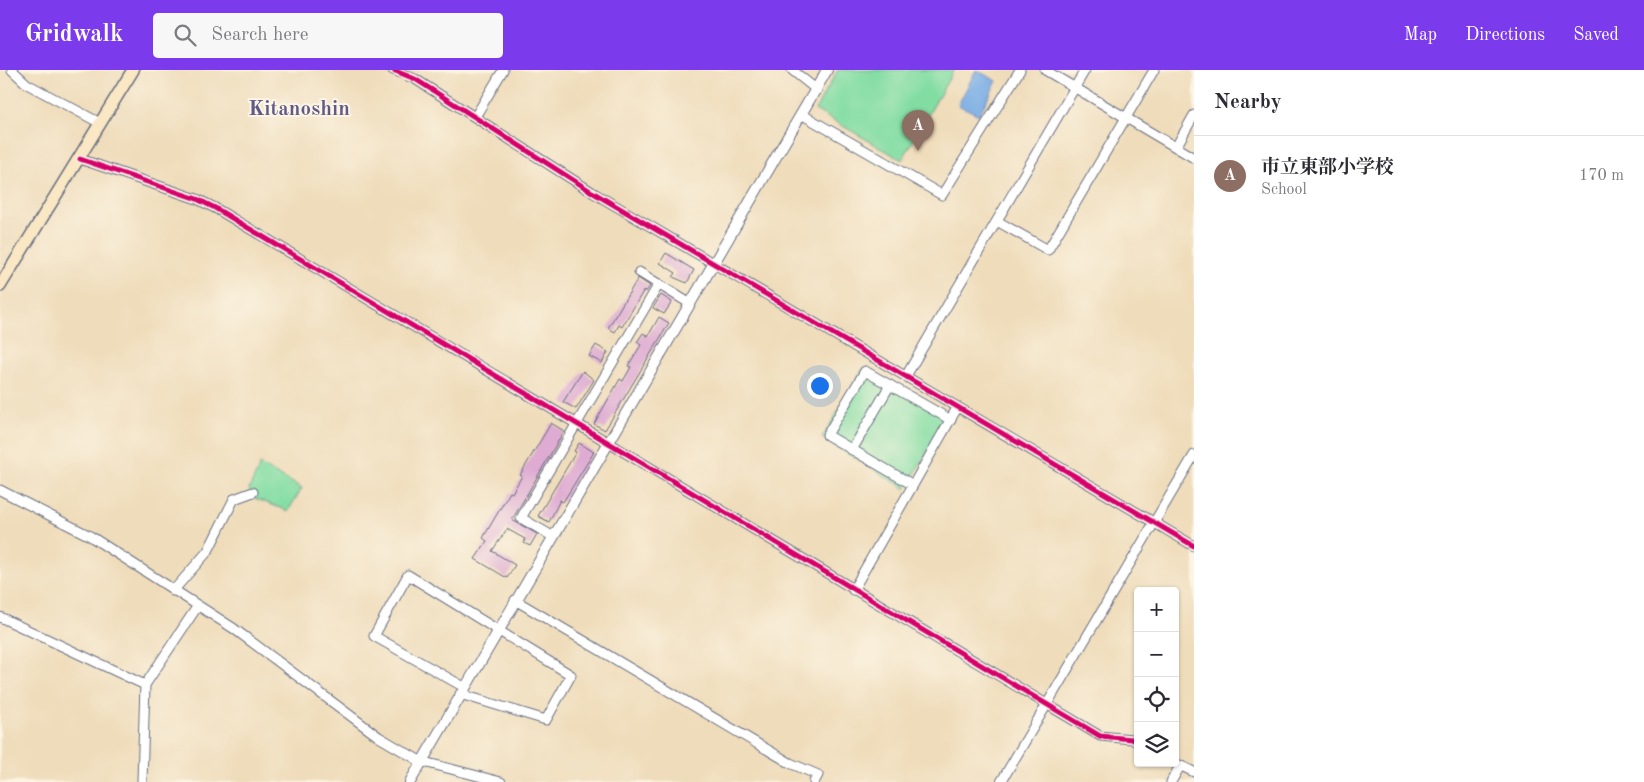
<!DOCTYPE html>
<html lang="en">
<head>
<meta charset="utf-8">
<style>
  body { margin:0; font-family:"Old Standard TT","Noto Serif JP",serif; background:#f7f7f7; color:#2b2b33 }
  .controls { position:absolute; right:15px; bottom:15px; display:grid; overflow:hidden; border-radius:5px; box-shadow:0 1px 4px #0004 }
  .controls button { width:45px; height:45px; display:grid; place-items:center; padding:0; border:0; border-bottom:1px solid #e1e1e2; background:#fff; color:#2b2b33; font:25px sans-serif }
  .you { position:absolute; left:819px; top:315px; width:18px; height:18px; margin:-12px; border:4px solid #fff; border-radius:50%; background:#1a73e8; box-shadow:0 0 0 8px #1a73e833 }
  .badge { display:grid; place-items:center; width:32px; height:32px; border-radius:50%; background:#7c3aed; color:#fff; font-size:16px; font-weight:700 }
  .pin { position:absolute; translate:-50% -41px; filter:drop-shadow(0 1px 2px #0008) }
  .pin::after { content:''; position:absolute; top:26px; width:18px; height:15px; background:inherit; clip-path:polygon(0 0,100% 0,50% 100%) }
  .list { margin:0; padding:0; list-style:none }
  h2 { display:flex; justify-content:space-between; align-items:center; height:65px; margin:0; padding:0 20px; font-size:21px }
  h2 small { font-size:16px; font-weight:400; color:#7c7c81 }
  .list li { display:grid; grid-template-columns:32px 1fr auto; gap:15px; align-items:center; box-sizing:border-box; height:80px; padding:0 20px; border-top:1px solid #e1e1e2 }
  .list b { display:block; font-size:19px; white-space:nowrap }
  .list p { margin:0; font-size:16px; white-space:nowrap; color:#7c7c81 }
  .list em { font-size:16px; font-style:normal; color:#7c7c81 }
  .icon { flex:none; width:28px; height:28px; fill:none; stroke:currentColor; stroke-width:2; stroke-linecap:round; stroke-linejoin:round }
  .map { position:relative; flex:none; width:1194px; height:712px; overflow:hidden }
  header { display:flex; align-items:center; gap:30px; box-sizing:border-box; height:70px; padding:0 25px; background:#7c3aed; color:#fff }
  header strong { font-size:24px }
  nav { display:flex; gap:28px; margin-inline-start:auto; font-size:18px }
  .search { width:350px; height:45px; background:#f7f7f7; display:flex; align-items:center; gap:12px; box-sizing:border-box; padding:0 18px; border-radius:5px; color:#7c7c81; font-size:19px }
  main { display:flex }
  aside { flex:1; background:#fff }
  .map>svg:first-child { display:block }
  .green { fill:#82dda3; stroke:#4e8680 }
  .water { fill:#77ace5; stroke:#496ea2 }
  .building { fill:#deabd2 }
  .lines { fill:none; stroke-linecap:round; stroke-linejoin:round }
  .minor-casing { stroke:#656c7e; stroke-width:11 }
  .tertiary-casing { stroke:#656c7e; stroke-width:12 }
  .secondary-casing { stroke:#656c7e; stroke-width:14 }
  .minor { stroke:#fff; stroke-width:9 }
  .tertiary { stroke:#fff; stroke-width:10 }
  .secondary { stroke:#fae7c3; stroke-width:11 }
  .cycleway-casing { stroke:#fcf5e5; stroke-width:8 }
  .cycleway { stroke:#d6006c; stroke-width:5 }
  .labels { text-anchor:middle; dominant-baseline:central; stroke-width:4; stroke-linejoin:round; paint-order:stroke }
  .neighbourhood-label { font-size:21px; font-weight:bold; fill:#5f5a87; stroke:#fcf5e5 }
</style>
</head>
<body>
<header>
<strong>Gridwalk</strong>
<div class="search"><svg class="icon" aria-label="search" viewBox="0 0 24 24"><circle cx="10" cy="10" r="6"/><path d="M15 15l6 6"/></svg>Search here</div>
<nav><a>Map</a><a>Directions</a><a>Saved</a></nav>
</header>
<main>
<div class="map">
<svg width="1194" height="712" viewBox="0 0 1194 712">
  <rect width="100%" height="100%" fill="#fcf5e5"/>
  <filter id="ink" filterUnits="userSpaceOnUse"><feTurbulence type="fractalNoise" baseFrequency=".02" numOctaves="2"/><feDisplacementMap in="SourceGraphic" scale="10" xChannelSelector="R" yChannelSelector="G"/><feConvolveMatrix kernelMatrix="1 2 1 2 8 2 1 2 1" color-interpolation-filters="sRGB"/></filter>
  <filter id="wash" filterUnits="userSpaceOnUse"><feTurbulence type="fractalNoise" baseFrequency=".0096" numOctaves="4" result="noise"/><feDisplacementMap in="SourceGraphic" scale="20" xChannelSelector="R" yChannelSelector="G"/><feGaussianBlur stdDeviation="1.12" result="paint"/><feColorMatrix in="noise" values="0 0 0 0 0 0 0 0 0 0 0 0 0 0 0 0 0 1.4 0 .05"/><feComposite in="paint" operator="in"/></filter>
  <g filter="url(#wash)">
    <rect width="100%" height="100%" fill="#efdcba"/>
    <g class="green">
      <polygon points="838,0 954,0 902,90 815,40"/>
      <polygon points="864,297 948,345 906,419 822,368"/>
      <polygon points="260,395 302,418 288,441 254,428 249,419"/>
    </g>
    <polygon class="water" points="976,0 997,11 979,45 958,35"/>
    <g id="blocks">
      <g class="building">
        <polygon points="666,183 694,200 687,213 673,207 676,203 660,193"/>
        <polygon points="638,208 650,216 646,222 644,220 622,257 619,255 615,262 608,258"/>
        <polygon points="661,225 672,232 664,244 653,238"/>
        <polygon points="659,247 669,253 605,360 594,354 620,309 623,311 631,297 628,296 641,275 637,272 643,263 648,266"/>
        <polygon points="596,275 608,282 602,293 589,286"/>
        <polygon points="583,301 594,310 576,339 563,332"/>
        <polygon points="551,353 564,361 512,450 537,464 530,476 524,473 525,469 507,459 492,481 515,495 507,508 475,489 487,471 483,468 490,456 510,422 512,423 522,406 520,405"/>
        <polygon points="579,373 594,382 563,432 560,430 549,452 538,446 576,382 574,381"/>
      </g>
    </g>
  </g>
  <g filter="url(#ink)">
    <use href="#blocks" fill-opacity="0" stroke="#656c7e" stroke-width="1"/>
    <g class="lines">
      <defs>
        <g id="minor">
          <polyline points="12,0 27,14 100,53"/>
          <polyline points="393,0 415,9 592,122 1194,476"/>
          <polyline points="792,0 817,20"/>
          <polyline points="1045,0 1194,88"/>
          <polyline points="803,45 942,125 1020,0"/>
          <polyline points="475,47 503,0"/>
          <polyline points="1176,77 1194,45"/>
          <polyline points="80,89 197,129 215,138 1100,666 1132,669 1138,673"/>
          <polyline points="997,151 1048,180 1154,0"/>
          <polyline points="639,202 689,233"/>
          <polyline points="906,306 1085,0"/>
          <polyline points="852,380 890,315"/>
          <polyline points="913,415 827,365 865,301 951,350"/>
          <polyline points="0,420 90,466 233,558 379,667 420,691 501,712"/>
          <polyline points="552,466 521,448 659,214"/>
          <polyline points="853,520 957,338"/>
          <polyline points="173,521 208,481 234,429 253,422"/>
          <polyline points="515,530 790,693 818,705 814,712"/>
          <polyline points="0,547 145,615"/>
          <polyline points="460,624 546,650 571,605 408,505 374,566 464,617"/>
          <polyline points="1175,693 1194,702"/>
          <polyline points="142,712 145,615 197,537"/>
          <polyline points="1001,712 1194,385"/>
          <polyline points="1171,712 1180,696"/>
        </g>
        <polyline id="tertiary" points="410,712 827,0"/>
        <polyline id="secondary" points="0,216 133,0"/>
      </defs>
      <use href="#minor" class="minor-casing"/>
      <use href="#tertiary" class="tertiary-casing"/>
      <use href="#secondary" class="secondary-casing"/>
      <use href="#minor" class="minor"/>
      <use href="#tertiary" class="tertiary"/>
      <use href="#secondary" class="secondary"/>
      <defs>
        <g id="cycleway">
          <polyline points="393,0 415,9 592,122 1194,476"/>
          <polyline points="80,89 197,129 215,138 1100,666 1132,669 1138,673"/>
        </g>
      </defs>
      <use href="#cycleway" class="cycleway-casing"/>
      <use href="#cycleway" class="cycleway"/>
    </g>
  </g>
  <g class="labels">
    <g class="neighbourhood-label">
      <text x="299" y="39">Kitanoshin</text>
    </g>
  </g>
</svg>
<div class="controls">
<button>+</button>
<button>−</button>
<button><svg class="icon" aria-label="locate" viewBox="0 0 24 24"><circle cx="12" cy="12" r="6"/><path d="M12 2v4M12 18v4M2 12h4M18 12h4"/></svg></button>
<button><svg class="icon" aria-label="layers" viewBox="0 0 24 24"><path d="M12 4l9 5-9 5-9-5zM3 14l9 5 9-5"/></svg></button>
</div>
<div class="you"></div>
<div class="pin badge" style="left:918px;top:81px;background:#8d6e63">A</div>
</div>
<aside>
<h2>Nearby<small></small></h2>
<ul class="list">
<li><span class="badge" style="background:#8d6e63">A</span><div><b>市立東部小学校</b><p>School</p></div><em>170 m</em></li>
</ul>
</aside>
</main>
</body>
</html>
